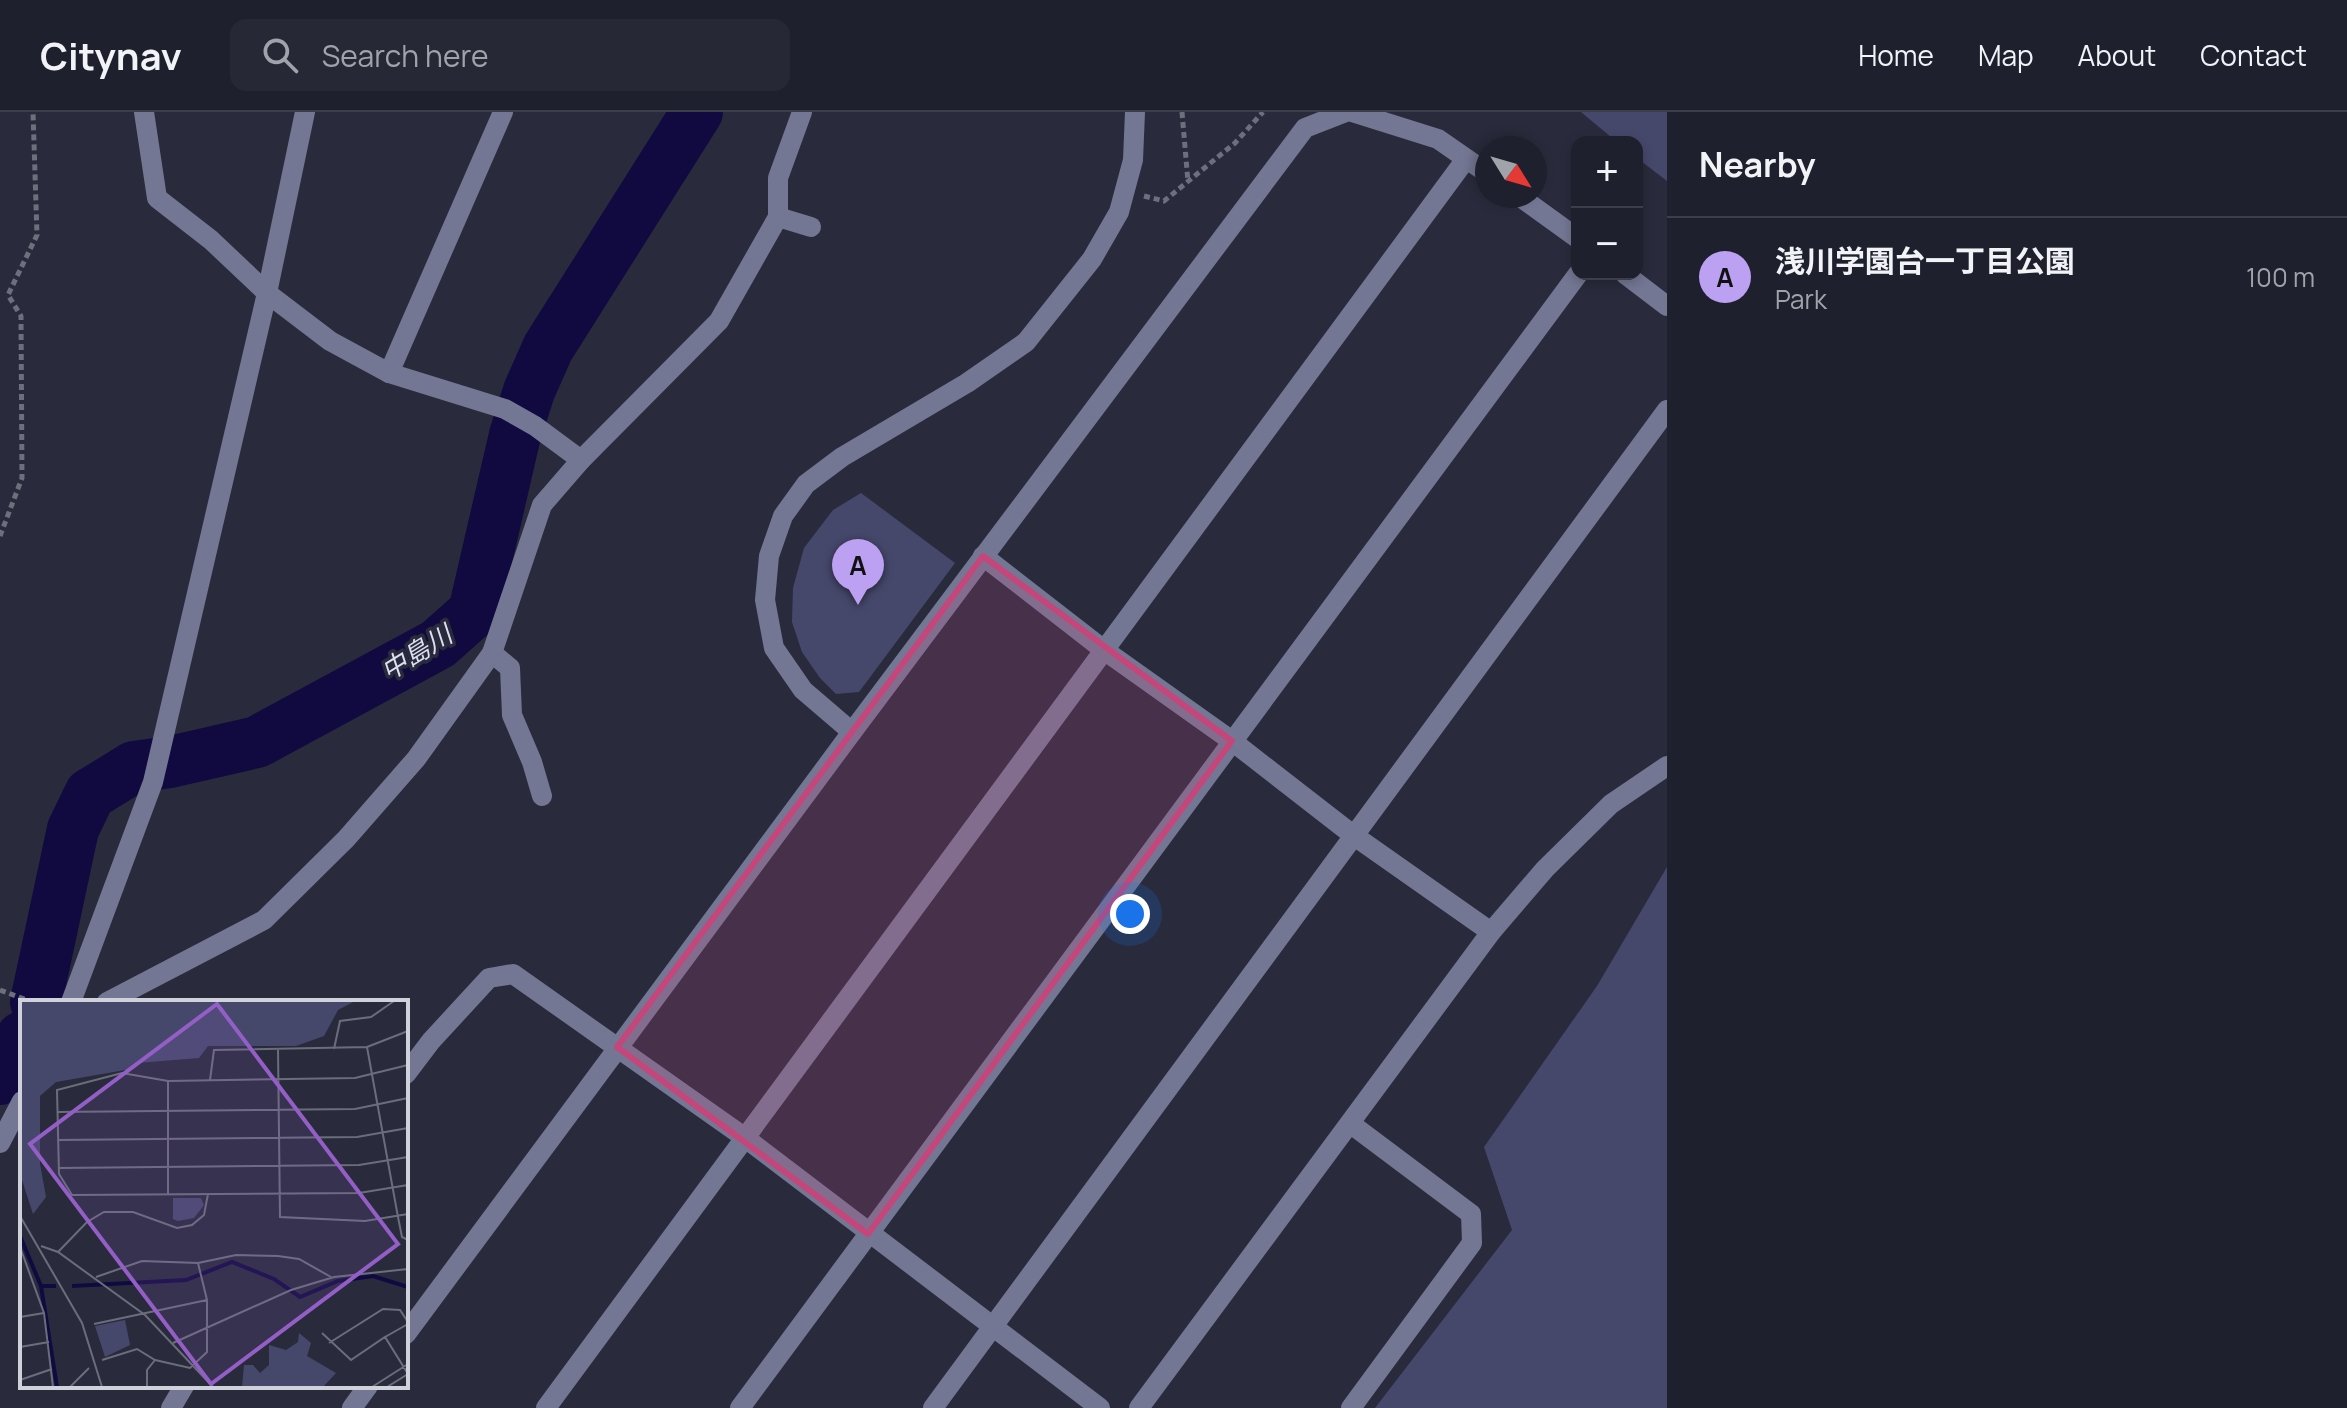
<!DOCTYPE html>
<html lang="en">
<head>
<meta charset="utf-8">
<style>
  body { margin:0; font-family:Manrope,"Noto Sans JP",sans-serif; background:#272835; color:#f1f3f6 }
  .controls { position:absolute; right:24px; top:24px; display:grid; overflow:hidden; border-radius:16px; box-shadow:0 4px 12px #0003 }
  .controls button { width:72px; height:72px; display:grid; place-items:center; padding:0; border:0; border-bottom:2px solid #3c3e49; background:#1f202d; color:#f1f3f6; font:40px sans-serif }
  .compass { position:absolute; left:1475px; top:24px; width:72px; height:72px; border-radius:50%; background:#1f202d; box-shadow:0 4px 12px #0003; rotate:127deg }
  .you { position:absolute; left:1130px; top:802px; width:28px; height:28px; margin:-20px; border:6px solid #fff; border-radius:50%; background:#1a73e8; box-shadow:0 0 0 12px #1a73e833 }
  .badge { display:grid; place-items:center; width:52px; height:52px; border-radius:50%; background:#bca0f2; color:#111; font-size:26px; font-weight:700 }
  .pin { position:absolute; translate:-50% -66px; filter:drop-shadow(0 2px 4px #0008) }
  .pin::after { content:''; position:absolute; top:42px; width:28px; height:24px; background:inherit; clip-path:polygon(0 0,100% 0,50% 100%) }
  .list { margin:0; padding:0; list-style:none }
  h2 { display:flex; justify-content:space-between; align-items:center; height:104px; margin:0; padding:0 32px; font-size:34px }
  h2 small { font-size:26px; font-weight:400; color:#a1a3aa }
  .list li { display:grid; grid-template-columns:52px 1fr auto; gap:24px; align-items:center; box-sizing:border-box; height:120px; padding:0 32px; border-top:2px solid #3c3e49 }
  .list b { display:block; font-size:30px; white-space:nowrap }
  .list p { margin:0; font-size:26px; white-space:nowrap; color:#a1a3aa }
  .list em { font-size:26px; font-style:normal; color:#a1a3aa }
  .icon { flex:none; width:44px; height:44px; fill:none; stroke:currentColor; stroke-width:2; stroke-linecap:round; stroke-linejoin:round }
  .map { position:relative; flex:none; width:1667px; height:1296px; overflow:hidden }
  header { display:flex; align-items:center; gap:48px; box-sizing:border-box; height:112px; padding:0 40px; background:#1f202d; border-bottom:2px solid #3c3e49 }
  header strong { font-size:38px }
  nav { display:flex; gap:44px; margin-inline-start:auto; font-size:28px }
  .search { width:560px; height:72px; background:#272835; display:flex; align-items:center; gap:20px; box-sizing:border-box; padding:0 28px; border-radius:16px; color:#a1a3aa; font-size:30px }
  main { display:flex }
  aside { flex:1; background:#1f202d }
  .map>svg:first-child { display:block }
  .green { fill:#45486b }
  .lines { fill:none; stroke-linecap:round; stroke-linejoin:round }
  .river { stroke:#110a40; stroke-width:52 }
  .path { stroke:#6d6f7d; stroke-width:5; stroke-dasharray:6 4; stroke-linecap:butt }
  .minor { stroke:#747793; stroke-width:20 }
  .marked { fill:#c5467b; fill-opacity:0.2; stroke:#c5467b; stroke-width:6; stroke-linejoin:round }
  .labels { text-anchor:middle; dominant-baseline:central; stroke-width:7; stroke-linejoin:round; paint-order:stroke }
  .water-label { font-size:26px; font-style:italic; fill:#dddff2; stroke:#292b3c }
  .inset-river { fill:none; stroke:#110a40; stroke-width:4 }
  .inset-road { fill:none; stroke:#6b6d7c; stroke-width:2 }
  .view { fill:#945ec7; fill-opacity:0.15; stroke:#945ec7; stroke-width:4 }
  .inset-edge { fill:none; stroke:#cfd1db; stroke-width:4 }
</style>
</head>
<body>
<header>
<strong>Citynav</strong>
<div class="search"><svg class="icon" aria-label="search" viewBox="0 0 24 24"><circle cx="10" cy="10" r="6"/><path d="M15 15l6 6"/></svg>Search here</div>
<nav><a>Home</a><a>Map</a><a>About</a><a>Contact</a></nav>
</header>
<main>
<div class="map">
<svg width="1667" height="1296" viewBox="0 0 1667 1296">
  <rect width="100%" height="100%" fill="#292b3c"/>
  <g class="green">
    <polygon points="1581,0 1667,0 1667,69 1637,46 1637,30 1617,30"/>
    <polygon points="861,381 955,451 859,580 836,582 820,566 802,540 792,510 793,476 804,436 833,398"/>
    <polygon points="1667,755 1667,1296 1375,1296 1512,1118 1484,1035 1597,874"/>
  </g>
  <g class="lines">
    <g class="river">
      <polyline points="36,890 73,717 90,682 134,655 170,650 257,630 438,532 474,500 515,323 529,279 548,236 697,0"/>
      <polyline points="0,967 22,925"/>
    </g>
    <g class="path">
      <polyline points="1182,0 1188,70"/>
      <polyline points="1144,84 1164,89 1235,31 1263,0"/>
      <polyline points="0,424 22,366 21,204 8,183 37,123 33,0"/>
      <polyline points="0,878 32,890"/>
    </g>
    <g class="minor">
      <polyline points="144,0 157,86 211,128 267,181 330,229 389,261"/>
      <polyline points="503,0 389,261 505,297 535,314 581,348 719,209 778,105 778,66 802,0"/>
      <polyline points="1352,0 1438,27 1487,61"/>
      <polyline points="1519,84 1577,126"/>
      <polyline points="778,105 811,115"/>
      <polyline points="1625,162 1667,194"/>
      <polyline points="983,444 1104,538 1232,629 1353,723 1491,820"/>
      <polyline points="492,541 510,556 512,603 532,650 542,684"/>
      <polyline points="852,620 803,578 774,536 765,488 769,444 783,404 806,372 842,345 967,271 1026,230 1092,147 1119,100 1133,48 1135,0"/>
      <polyline points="71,890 153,670 267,181 305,0"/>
      <polyline points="107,890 264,808 346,727 416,647 492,541 542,393 581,348"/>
      <polyline points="406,962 431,929 489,866 513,862 744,1025 1100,1296"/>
      <polyline points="0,1031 22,989"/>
      <polyline points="406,1222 852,620 1305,16 1346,0"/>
      <polyline points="171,1296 184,1274"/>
      <polyline points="352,1296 368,1274"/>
      <polyline points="546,1296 1466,47"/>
      <polyline points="740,1296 1578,162"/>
      <polyline points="933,1296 1667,298"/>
      <polyline points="1139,1296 1491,820 1545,757 1611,692 1667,654"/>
      <polyline points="1351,1296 1472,1131 1471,1102 1351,1012"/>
    </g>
  </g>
  <path class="marked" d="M 983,444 L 1232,629 L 868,1122 L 617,935 Z"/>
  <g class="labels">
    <g class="water-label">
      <text transform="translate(416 540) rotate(-32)">中島川</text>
    </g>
  </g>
  <g transform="translate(20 888)">
    <rect width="388" height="388" fill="#292b3c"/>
    <path d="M 0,1 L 335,1 L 318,10 L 304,36 L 276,46 L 188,46 L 179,58 L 117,63 L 111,69 L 36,82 L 20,96 L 20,164 L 26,197 L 13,214 L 0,174 ZM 153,198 L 181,198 L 184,205 L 174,218 L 158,221 L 153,219 ZM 105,320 L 110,345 L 85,357 L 75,326 ZM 279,333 L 291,343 L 287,356 L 316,373 L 303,387 L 222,387 L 224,365 L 233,365 L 240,373 L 249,365 L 249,345 L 266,350 L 278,342 Z" fill="#45486b"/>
    <path class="inset-river" d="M 0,236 L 21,286M 36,286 L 21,286 L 37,387M 52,286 L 166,280 L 212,262 L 254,279 L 280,297 L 318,281 L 353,276 L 388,287"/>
    <path class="inset-road" d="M 347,47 L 388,31M 258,49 L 260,217 L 345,221 L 388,214M 314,49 L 320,21 L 351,17 L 374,1M 388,65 L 335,78 L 148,81 L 102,73 L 37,90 L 39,174 L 52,195 L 339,193 L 388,185M 190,80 L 194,50 L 347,47 L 378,217 L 382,237 L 388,240M 148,81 L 148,195M 38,112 L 335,109 L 388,98M 38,140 L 337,137 L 388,128M 39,168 L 339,165 L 388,157M 0,216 L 62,323 L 82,387M 21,246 L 38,252 L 125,315 L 193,387M 0,247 L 24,313 L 33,387M 38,252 L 67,222 L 84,212 L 113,212 L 157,228 L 172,225 L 184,215 L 188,194M 178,263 L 216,255 L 258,256 L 279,259 L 311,277M 0,317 L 24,313M 74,324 L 187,300 L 178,263 L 122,261 L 76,277M 302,333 L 331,360 L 365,337 L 388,374 L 367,387M 365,337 L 388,324M 153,343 L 271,290 L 314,277 L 388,269M 309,343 L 363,309 L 380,310 L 388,322M 0,347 L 29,342M 82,360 L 117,349 L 135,360 L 170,368 L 187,352 L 187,300M 0,380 L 32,369M 50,387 L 69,368M 127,387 L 127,370 L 135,360M 352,387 L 388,364"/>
    <path class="view" d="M 197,4 L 378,244 L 191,384 L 10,144 Z"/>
    <rect width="388" height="388" class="inset-edge"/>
  </g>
</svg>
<div class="controls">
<button>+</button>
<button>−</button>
</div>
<svg class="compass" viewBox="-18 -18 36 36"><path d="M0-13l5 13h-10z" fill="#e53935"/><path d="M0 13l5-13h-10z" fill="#a1a3aa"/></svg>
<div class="you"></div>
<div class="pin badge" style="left:858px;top:493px">A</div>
</div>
<aside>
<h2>Nearby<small></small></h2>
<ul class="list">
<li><span class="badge">A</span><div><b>浅川学園台一丁目公園</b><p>Park</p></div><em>100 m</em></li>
</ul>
</aside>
</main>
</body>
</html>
